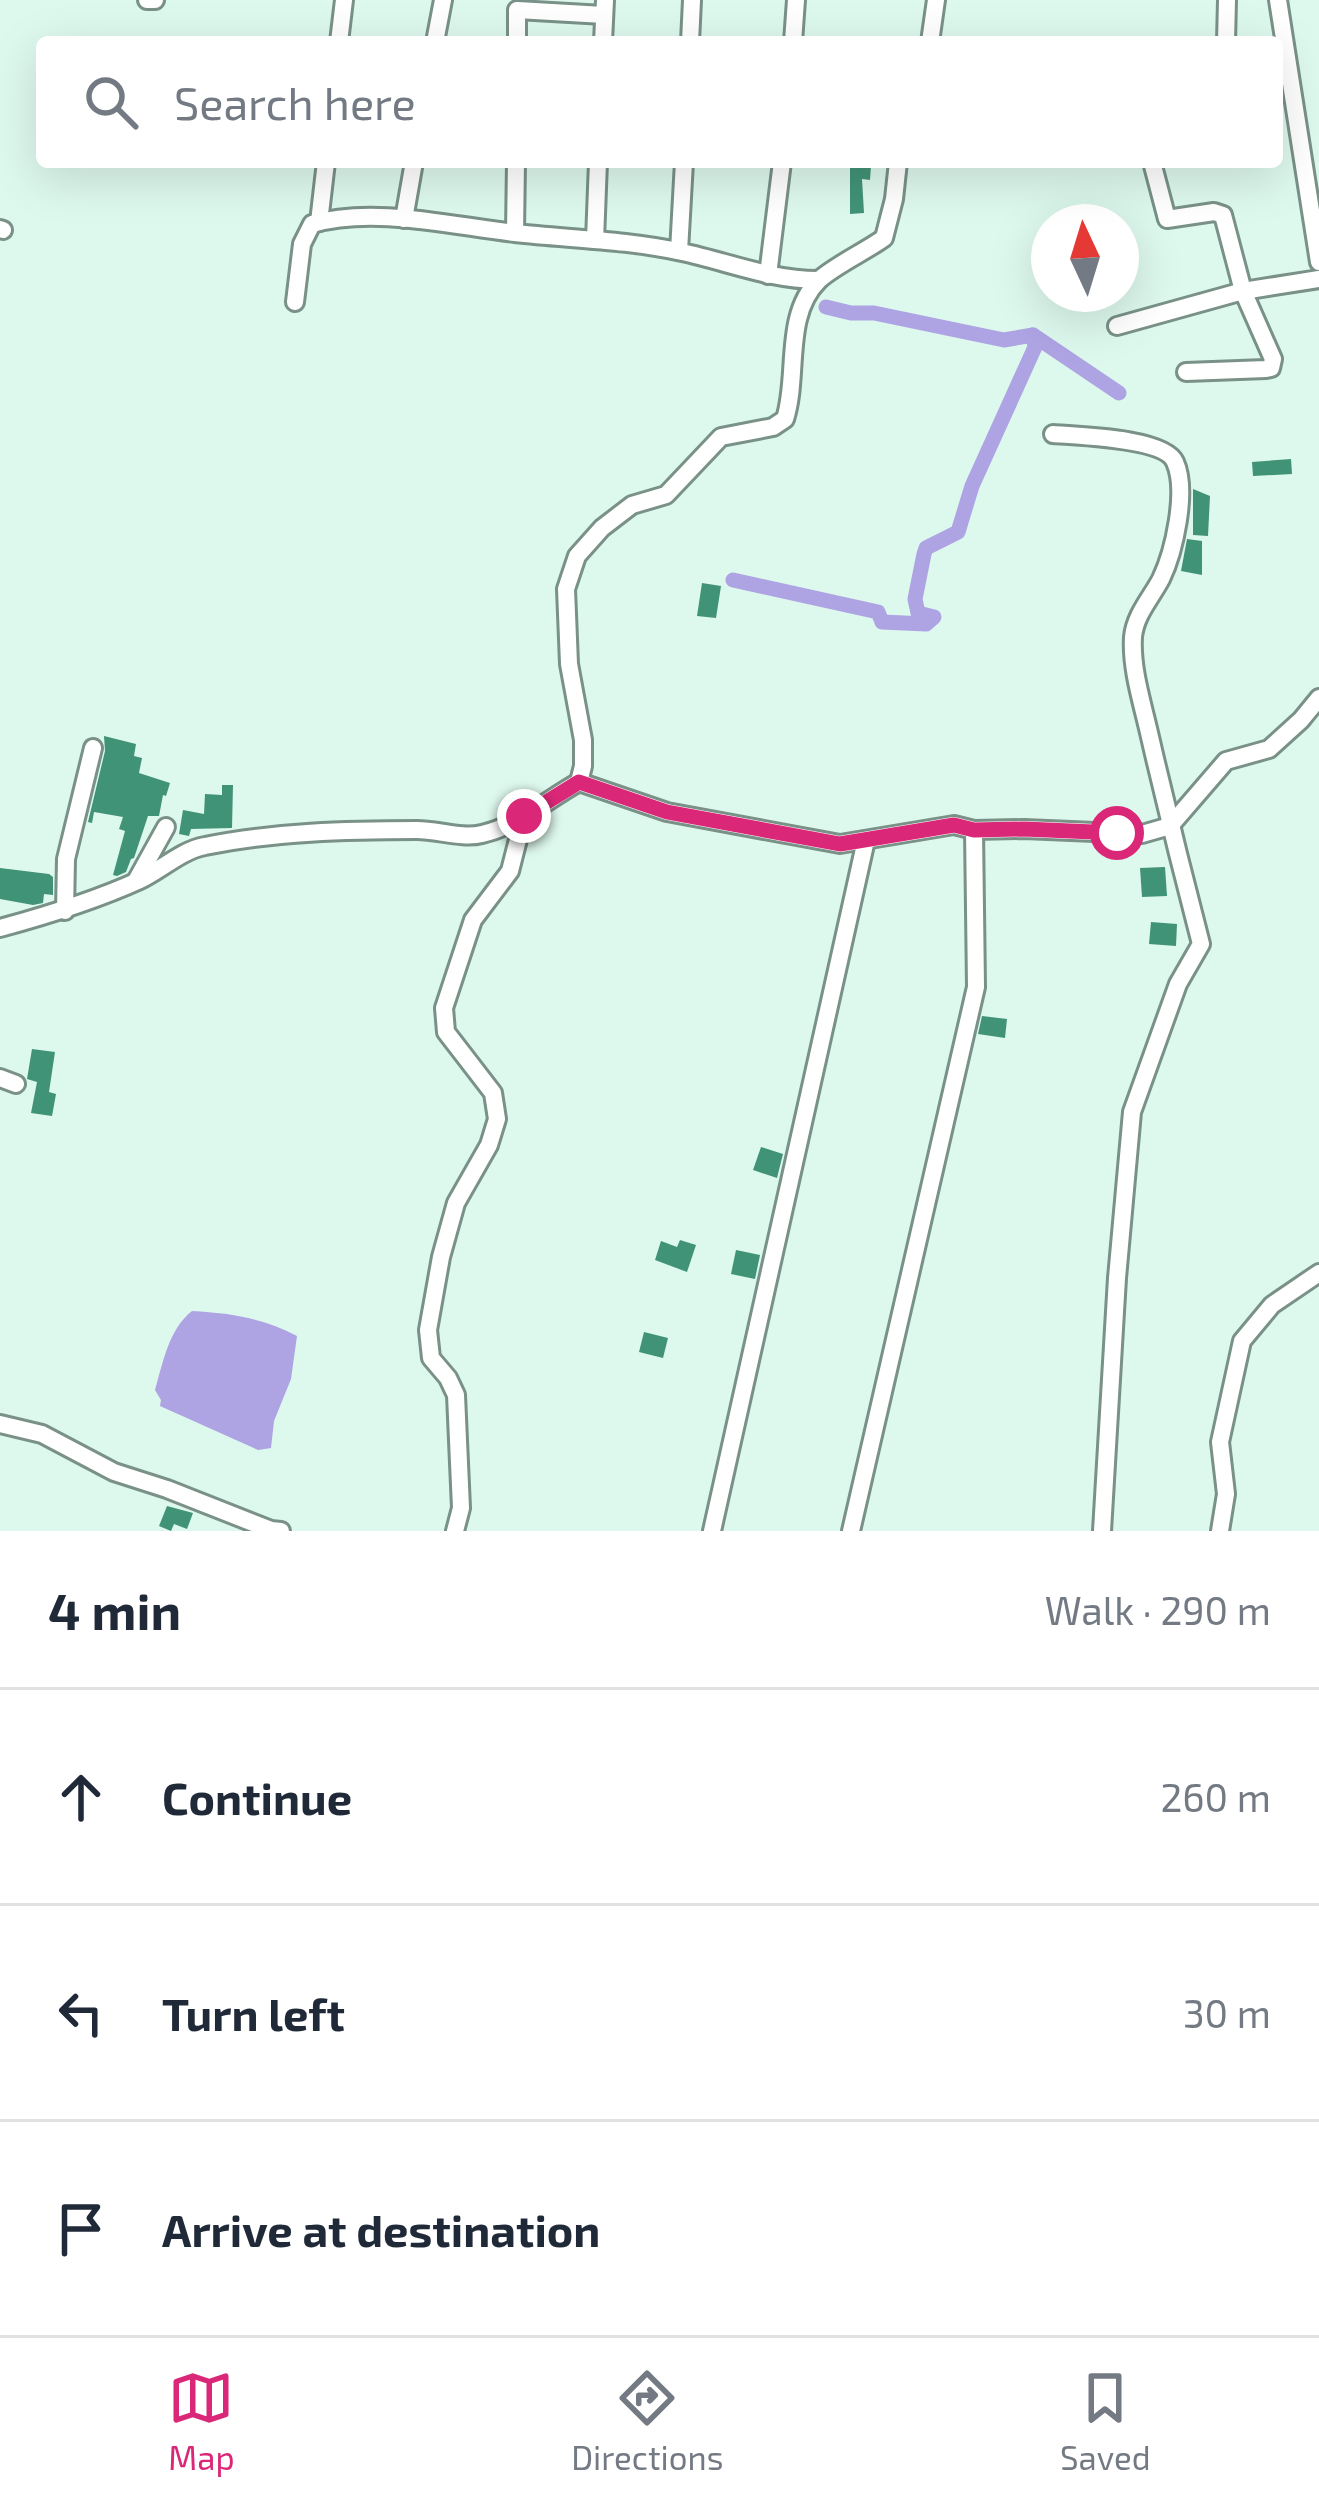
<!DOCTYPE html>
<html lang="en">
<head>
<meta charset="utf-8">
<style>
  body { margin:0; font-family:"Exo 2",sans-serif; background:#f6f6f7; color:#1f2937 }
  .compass { position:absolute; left:1031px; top:204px; width:108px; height:108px; border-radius:50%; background:#fff; box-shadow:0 12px 48px #0002; rotate:356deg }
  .stop { position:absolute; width:36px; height:36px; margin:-27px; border:9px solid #db2777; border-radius:50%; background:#fff }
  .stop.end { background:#db2777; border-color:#fff; box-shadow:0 3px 12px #0008 }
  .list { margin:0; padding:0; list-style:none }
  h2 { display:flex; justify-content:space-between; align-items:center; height:156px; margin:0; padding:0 48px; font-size:51px }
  h2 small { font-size:39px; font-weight:400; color:#747a83 }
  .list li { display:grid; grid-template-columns:78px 1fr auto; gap:36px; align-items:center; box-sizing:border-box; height:216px; padding:0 48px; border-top:3px solid #e0e1e3 }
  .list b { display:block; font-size:45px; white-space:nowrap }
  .list em { font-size:39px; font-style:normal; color:#747a83 }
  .icon { flex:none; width:66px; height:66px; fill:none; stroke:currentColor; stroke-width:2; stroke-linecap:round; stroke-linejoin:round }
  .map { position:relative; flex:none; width:1319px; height:1531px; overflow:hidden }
  .search { position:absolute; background:#fff; box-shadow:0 12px 48px #0002; left:36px; right:36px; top:36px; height:132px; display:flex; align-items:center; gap:30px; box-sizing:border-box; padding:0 42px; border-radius:12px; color:#747a83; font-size:45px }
  .sheet { height:804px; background:#fff }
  nav { display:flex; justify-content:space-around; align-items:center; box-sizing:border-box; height:168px; border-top:3px solid #e0e1e3; background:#fff; font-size:33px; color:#747a83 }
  nav a { display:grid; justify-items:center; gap:6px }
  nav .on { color:#db2777 }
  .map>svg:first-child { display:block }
  .water { fill:#aea3e3 }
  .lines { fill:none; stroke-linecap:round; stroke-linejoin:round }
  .canal { stroke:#aea3e3; stroke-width:15 }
  .building { fill:#419377 }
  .minor-casing { stroke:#799187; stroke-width:22 }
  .minor { stroke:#fff; stroke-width:16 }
  .route { stroke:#db2777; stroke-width:15 }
</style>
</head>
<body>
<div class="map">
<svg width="1319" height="1531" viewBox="0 0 1319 1531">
  <rect width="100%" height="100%" fill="#ddf8ed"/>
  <path class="water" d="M 192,1311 C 230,1313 263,1318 297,1336 L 291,1379 L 274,1421 L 271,1448 L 258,1450 L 160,1406 L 161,1400 L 155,1390 C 163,1362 169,1329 192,1311 Z"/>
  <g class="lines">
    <g class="canal">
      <polyline points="826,307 851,313 874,313 1004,340 1033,335 1119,393"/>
      <polyline points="733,580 878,612 882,622 926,624 934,617 918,613 915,599 924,554 926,548 958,532 972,486 1035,347 1033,335"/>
    </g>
  </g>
  <g class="building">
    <polygon points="850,165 871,166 870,180 862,179 864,213 850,214"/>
    <polygon points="1291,459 1292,474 1253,476 1252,462"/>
    <polygon points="1193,489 1210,496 1208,536 1193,535"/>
    <polygon points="1187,539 1202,541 1202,575 1181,571"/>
    <polygon points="702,583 721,586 716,618 697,616"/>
    <polygon points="104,736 136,744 134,756 142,758 139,773 170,783 166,796 163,795 159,816 148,816 134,858 131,859 126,872 117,876 113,875 125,831 119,829 123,817 94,812 92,823 88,822 105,751"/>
    <polygon points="222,785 233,785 232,828 191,829 189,836 179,834 183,810 204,814 205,794 222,795"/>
    <polygon points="1165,867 1167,896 1142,897 1140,868"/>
    <polygon points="0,868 49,874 53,877 53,895 44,894 43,903 33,905 0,899"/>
    <polygon points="1151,922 1177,924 1176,946 1149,944"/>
    <polygon points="982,1016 1007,1019 1005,1038 978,1034"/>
    <polygon points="32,1049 55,1052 49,1092 56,1094 52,1116 31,1113 37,1082 27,1079"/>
    <polygon points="761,1147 783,1154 777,1178 753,1170"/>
    <polygon points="680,1240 696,1245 687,1272 655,1260 661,1241 677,1247"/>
    <polygon points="736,1250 760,1255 755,1279 731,1274"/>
    <polygon points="644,1332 668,1338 663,1358 639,1352"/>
    <polygon points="167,1506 193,1513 187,1529 174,1524 171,1531 159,1526"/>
  </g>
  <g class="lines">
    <defs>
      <g id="minor">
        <polyline points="147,0 155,0"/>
        <polyline points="1278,0 1319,262"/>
        <polyline points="339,42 344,0"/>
        <polyline points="435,42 443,0"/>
        <polyline points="517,42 517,10 604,15"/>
        <polyline points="603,42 605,0"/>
        <polyline points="690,42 692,0"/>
        <polyline points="793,42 796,0"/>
        <polyline points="930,42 936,0"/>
        <polyline points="1226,42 1227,0"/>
        <polyline points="1152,162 1167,219 1214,212 1223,215 1243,291 1273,359 1271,368 1266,369 1186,372"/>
        <polyline points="404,219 414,162"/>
        <polyline points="319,222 326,162"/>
        <polyline points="0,229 3,230"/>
        <polyline points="515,232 516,162"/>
        <polyline points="595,240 598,162"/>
        <polyline points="679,251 684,162"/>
        <polyline points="768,275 782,162"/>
        <path d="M 295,302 L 302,244 L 312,224 C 373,206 452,226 515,233 C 570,239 628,240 682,252 C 728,262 771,280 818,280"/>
        <polyline points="1117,326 1243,291 1319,279"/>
        <path d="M 1053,434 C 1078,436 1165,438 1175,462 C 1188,491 1174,552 1161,579 C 1151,598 1135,615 1133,637 C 1131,670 1143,705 1150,737 C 1166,806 1183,875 1201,944 L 1178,984 L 1132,1112 L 1117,1278 L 1102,1531"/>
        <path d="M 579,782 L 583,766 L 583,740 L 569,664 L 566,589 L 577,556 L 602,528 L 632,505 L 666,495 L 721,437 L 773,427 L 785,419 C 799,376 783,315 819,280 C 834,266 866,251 884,238 L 894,199 L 898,162"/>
        <polyline points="136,881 166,827"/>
        <polyline points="65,911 66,859 93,748"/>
        <path d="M 0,928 C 48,915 94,901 140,880 C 161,870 182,850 205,846 C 274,832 347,830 417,830 C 438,830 462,839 482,834 C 518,826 548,799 579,782 L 667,812 L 840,844 L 954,825 L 974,830 L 1024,829 L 1142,834 L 1170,826 L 1226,761 L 1269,749 L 1301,720 L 1319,698"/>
        <polyline points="0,1078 16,1084"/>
        <polyline points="0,1424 42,1434 114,1472 167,1489 271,1530 281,1531"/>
        <polyline points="455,1531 461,1508 456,1395 448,1378 431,1358 428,1330 441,1257 456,1203 489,1145 497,1119 493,1093 446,1032 444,1008 473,920 510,871 524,816"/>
        <polyline points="712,1531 866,840"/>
        <polyline points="851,1531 976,987 974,830"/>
        <polyline points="1220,1531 1226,1494 1220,1442 1242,1341 1272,1305 1319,1273"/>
      </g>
    </defs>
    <use href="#minor" class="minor-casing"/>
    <use href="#minor" class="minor"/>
  </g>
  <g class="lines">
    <polyline class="route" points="524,816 579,782 667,812 840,844 954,825 974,830 1024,829 1117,833"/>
  </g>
</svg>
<svg class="compass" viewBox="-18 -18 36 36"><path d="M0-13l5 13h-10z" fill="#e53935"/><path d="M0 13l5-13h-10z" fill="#747a83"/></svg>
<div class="stop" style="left:1117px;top:833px"></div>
<div class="stop end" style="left:524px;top:816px"></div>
<div class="search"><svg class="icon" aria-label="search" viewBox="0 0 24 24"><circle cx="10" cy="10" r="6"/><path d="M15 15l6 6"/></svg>Search here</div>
</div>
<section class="sheet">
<h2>4 min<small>Walk · 290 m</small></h2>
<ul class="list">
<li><svg class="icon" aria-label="ahead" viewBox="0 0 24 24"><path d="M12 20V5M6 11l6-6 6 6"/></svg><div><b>Continue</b></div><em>260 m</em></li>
<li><svg class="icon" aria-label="left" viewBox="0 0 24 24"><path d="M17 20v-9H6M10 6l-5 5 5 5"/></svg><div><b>Turn left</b></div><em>30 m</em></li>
<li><svg class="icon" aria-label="arrive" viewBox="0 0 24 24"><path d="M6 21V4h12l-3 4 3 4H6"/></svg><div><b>Arrive at destination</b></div></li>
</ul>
</section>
<nav>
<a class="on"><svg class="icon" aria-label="map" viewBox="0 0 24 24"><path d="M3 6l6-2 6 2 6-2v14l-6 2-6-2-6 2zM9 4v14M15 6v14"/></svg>Map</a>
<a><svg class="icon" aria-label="directions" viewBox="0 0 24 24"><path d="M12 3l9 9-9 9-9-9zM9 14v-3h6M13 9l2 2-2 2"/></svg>Directions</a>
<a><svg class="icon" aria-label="saved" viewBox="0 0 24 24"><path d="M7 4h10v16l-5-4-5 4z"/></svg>Saved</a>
</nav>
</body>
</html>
